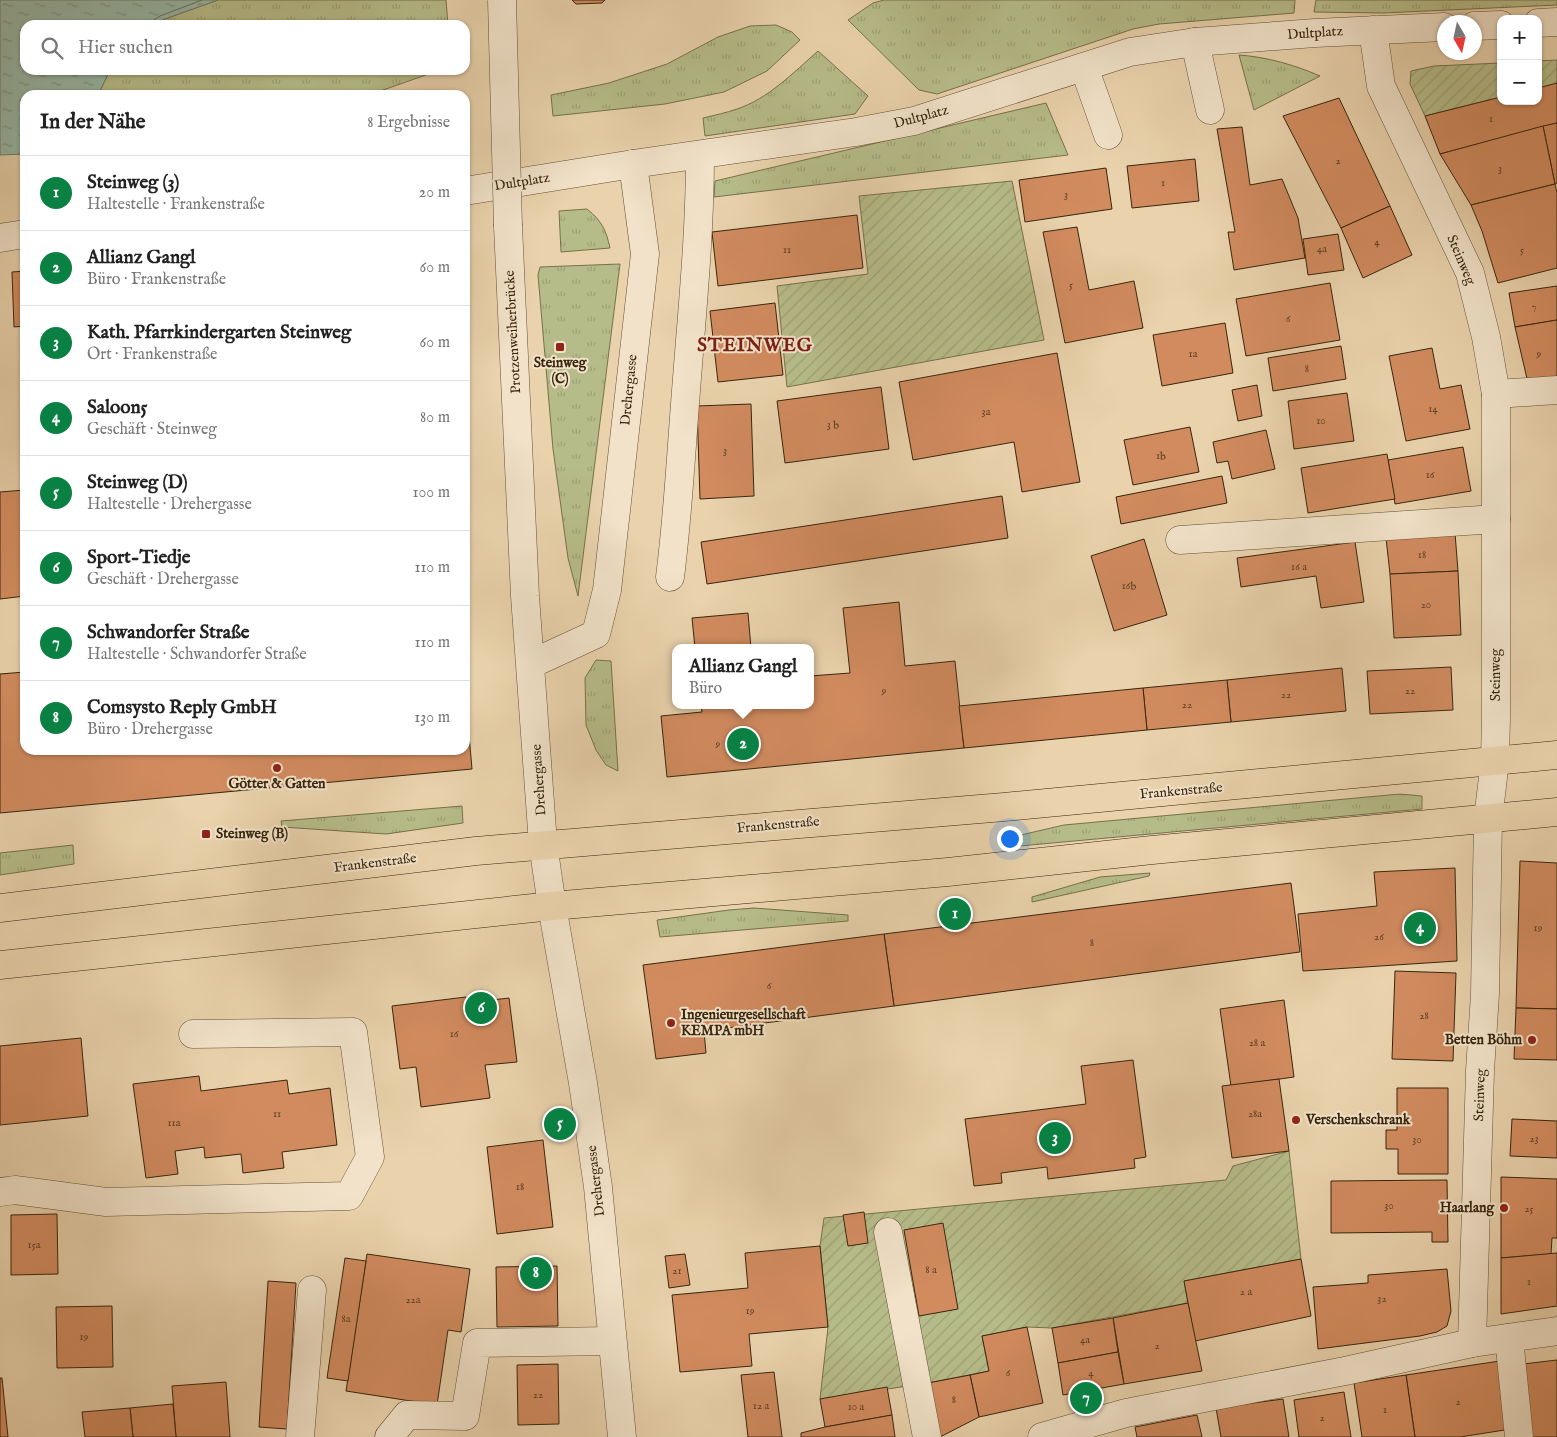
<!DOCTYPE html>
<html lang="de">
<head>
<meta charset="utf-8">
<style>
  body { margin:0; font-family:"IM FELL English",serif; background:#f6f6f6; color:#222 }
  .controls { position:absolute; right:15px; top:15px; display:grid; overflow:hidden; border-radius:10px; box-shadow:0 1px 4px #0004 }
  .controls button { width:45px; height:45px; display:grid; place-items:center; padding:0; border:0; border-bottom:1px solid #e0e0e0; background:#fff; color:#222; font:25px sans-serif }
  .compass { position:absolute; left:1437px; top:15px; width:45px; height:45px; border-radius:50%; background:#fff; box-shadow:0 1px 4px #0004; rotate:171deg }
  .you { position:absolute; left:1009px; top:838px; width:18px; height:18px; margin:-12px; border:4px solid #fff; border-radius:50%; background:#1a73e8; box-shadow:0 0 0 8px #1a73e833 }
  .badge { display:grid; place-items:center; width:32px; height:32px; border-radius:50%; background:#0b8043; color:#fff; font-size:16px; font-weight:700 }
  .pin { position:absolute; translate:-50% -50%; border:2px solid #fff; box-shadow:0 1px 5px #0006 }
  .popup { position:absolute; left:672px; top:644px; width:142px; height:65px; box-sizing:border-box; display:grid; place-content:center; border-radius:10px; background:#fff; filter:drop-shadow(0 1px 4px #0005); font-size:16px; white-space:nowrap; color:#767676 }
  .popup b { font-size:19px; color:#222 }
  .popup::after { content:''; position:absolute; left:50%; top:100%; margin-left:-10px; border:10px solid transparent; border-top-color:#fff }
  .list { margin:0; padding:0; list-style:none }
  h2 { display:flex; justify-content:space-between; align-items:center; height:65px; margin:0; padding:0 20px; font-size:21px }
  h2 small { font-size:16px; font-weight:400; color:#767676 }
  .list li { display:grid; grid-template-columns:32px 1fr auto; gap:15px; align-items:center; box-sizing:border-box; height:75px; padding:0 20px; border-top:1px solid #e0e0e0 }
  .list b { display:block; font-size:19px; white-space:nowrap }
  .list p { margin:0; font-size:16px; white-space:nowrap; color:#767676 }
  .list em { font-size:16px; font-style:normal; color:#767676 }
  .icon { flex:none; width:28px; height:28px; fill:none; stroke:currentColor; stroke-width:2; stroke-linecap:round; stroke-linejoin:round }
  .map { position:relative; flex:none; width:1557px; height:1437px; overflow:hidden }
  .search { position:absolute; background:#fff; box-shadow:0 1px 4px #0004; left:20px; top:20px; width:450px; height:55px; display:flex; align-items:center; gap:12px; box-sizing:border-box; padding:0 18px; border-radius:15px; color:#767676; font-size:19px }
  .panel { position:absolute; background:#fff; box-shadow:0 1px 4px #0004; left:20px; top:90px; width:450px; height:665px; border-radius:15px }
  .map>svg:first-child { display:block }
  .grass { fill:url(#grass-tufts); stroke:#77714c }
  .garden { fill:url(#garden-furrows); stroke:#77714c }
  .water { fill:url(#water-ripples); stroke:#717e6a }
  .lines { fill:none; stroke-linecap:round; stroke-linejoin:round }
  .shore { stroke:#686f5b; stroke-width:1 }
  .building { fill:#d18b5f; stroke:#38260e }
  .minor-casing { stroke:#645136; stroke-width:29 }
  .major-casing { stroke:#38260e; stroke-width:29 }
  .minor { stroke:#f1e2c9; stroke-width:28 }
  .major { stroke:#e9d2ac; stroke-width:28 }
  .minor-bridge-casing { stroke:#645136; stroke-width:29; stroke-linecap:butt }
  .minor-bridge { stroke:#f1e2c9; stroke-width:28 }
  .poi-dot { fill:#8f2418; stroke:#f1e2c9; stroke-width:2 }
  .labels { text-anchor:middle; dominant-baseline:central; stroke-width:4; stroke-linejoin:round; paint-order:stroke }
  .number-label { font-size:11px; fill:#5e3f22 }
  .street-label { font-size:14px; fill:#38260e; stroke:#f1e2c9 }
  .poi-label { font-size:14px; font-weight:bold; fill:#38260e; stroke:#f1e2c9; text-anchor:start }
  .district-label { font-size:19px; font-weight:bold; letter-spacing:1px; fill:#7a1f14; stroke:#f1e2c9 }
</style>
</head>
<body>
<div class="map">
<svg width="1557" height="1437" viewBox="0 0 1557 1437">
  <defs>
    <pattern id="grass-tufts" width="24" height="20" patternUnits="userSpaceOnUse" patternTransform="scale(1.25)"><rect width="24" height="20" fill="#b6bc89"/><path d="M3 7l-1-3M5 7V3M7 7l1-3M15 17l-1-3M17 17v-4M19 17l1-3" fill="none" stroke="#9da175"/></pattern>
    <pattern id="garden-furrows" width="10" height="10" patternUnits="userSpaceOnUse" patternTransform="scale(1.25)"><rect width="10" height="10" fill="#b6bc89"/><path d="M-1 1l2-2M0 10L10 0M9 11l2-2" fill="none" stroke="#9da175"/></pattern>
    <pattern id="water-ripples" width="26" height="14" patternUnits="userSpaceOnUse" patternTransform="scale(1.25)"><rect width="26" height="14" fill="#97b8a8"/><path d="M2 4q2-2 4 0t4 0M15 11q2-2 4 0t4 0" fill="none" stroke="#7c9587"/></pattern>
  </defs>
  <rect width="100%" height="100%" fill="#e9d2ac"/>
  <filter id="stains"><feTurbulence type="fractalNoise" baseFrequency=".004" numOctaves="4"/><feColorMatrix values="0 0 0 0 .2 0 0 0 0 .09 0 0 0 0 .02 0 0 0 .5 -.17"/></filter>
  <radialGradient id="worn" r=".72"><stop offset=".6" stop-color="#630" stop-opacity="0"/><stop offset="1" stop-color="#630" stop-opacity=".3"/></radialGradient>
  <g class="grass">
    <polygon points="218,0 446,0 448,25 156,25 162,20"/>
    <polygon points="884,0 1295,0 1294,13 1159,24 1133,29 937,94 919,90 848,20 873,3"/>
    <polygon points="1316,0 1557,0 1557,5 1383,13 1314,12"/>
    <polygon points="776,25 792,32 800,40 767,71 724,92 665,104 553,116 551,95 609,83 667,64 718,37 750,26"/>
    <path d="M 818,51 L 868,96 L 855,114 L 705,136 L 703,118 C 715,115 726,113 737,109 C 768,99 794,72 818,51 Z"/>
    <path d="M 1239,55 C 1267,57 1295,65 1320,76 L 1254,110 Z"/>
    <polygon points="110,70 440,70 369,95 98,95"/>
    <polygon points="1046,103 1068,155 714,197 715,181"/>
    <path d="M 587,209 C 602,221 606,230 610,248 L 561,252 L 559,211 Z"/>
    <polygon points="620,264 578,596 568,558 553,449 538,275 540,267"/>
    <polygon points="596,660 611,661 618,771 606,765 596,750 586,725 585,678"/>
    <polygon points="1400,794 1422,796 1422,809 1009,847 1008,838 1064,825"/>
    <polygon points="462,806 463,823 386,834 282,827 281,821"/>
    <polygon points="73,845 74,864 0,875 0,853"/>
    <polygon points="1150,873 1149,876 1032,902 1032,897 1100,877"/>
    <polygon points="754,908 848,915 848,921 660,937 657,920 729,910"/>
  </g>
  <g class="garden">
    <polygon points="1557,60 1557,84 1538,89 1538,61"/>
    <polygon points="1501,63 1501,97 1425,116 1410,84 1411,71 1434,66"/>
    <polygon points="1012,181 1044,340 787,387 777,286 868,274 859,196"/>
    <polygon points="1289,1151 1301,1259 1184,1281 1188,1303 1052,1328 1027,1327 982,1336 989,1371 928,1383 820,1399 828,1327 820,1246 824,1218 1226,1180 1233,1166"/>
  </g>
  <polygon class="water" points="0,0 218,0 162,20 156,25 25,25 25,70 110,70 98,95 25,95 25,154 0,155"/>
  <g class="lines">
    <polyline class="shore" points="153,25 154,20 160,16 202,0"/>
  </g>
  <g class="building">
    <polygon points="572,0 605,0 602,3 576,4"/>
    <polygon points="1557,83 1557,123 1440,154 1425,116 1501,97 1501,101 1538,101 1538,88"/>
    <polygon points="1339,98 1390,206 1341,228 1283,116"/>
    <polygon points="1557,123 1557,183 1555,184 1543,126"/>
    <polygon points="1543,126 1555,184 1471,205 1440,154"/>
    <polygon points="1242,127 1250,185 1282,179 1298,218 1305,258 1234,270 1228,232 1235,232 1217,129"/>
    <polygon points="1195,159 1199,201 1132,208 1127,166"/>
    <polygon points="1106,168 1112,209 1025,222 1019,180"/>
    <polygon points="1555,184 1557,193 1557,268 1498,283 1482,231 1471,205"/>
    <polygon points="1390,206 1412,255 1363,278 1341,228"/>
    <polygon points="857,215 863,268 718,286 712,232"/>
    <polygon points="1077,227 1089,290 1134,281 1143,328 1065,343 1043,232"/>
    <polygon points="1338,234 1344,270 1308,275 1303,239"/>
    <polygon points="25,271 25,326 14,327 12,272"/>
    <polygon points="1330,283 1340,340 1246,356 1236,299"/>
    <polygon points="1557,286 1557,320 1515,327 1509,293"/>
    <polygon points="775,303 783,375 718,382 710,311"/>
    <polygon points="1557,320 1557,381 1528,383 1515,327"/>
    <polygon points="1225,323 1233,373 1162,386 1153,335"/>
    <polygon points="1341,346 1346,379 1273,391 1268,358"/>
    <polygon points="1432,348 1440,389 1461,385 1470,429 1406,441 1389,356"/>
    <polygon points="1057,353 1080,482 1022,492 1014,442 913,460 899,382"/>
    <polygon points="1257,385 1262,416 1238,421 1232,390"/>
    <polygon points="881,387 889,449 785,463 777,401"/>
    <polygon points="1347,393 1354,441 1294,449 1288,401"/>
    <polygon points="751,404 754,496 700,499 697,406"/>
    <polygon points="1190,427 1199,472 1133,485 1124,440"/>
    <polygon points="1266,430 1275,469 1232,479 1228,461 1217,463 1213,442"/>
    <polygon points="1463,447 1471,491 1395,504 1388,460"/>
    <polygon points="1387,454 1395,499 1308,513 1301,468"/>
    <polygon points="1222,476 1227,503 1121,524 1116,497"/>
    <polygon points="25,490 25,596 0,599 0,492"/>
    <polygon points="1002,496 1008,538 707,584 701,542"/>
    <polygon points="1455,533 1458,571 1390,574 1386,538"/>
    <polygon points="1144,539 1167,615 1114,631 1091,556"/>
    <polygon points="1355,542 1364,602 1321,608 1316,576 1241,587 1237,558"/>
    <polygon points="1458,571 1461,635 1394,638 1390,574"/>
    <polygon points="899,602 905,666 955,661 964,748 667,777 661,716 702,712 701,705 810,705 810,676 850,673 843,608"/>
    <polygon points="748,613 751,648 695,648 692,618"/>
    <polygon points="1451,667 1453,710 1370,714 1367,671"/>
    <polygon points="1342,668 1346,711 1231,722 1227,680"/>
    <polygon points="25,672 25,750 465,750 466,701 472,769 0,813 0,674"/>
    <polygon points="1227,680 1231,722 1147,730 1143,688"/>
    <polygon points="1143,688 1147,730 964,748 959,706"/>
    <polygon points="1520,861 1557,863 1557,1009 1516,1008"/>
    <polygon points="1455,868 1457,961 1303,971 1298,914 1377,906 1374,872"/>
    <polygon points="1291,883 1300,952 894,1006 884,934"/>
    <polygon points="884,934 894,1006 704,1031 706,1053 656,1059 643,965"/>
    <polygon points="1395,971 1456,973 1453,1061 1392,1059"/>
    <polygon points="466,997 467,1003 509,998 517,1062 485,1065 490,1098 421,1107 416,1067 400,1069 392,1006"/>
    <polygon points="1284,1000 1294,1077 1231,1086 1220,1009"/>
    <polygon points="1516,1008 1557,1009 1557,1060 1514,1059"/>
    <polygon points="81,1038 88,1116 0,1125 0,1046"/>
    <polygon points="1133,1060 1146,1157 1134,1159 1135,1168 1048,1179 1047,1167 1001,1173 1002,1183 974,1186 965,1119 1086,1104 1081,1066"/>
    <polygon points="199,1076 201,1091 287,1080 289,1094 330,1088 337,1145 282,1152 284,1168 243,1173 241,1154 205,1158 204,1147 175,1151 178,1174 146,1178 133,1084"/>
    <polygon points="1279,1079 1289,1151 1232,1158 1222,1086"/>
    <polygon points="1397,1088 1448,1088 1448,1174 1398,1174 1398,1149 1386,1149 1386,1130 1397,1130"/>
    <polygon points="1512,1119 1557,1121 1557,1158 1510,1156"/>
    <polygon points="543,1140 553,1227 497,1234 487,1147"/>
    <polygon points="1501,1177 1557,1179 1557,1238 1552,1238 1551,1254 1501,1258"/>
    <polygon points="1447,1180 1448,1242 1432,1242 1432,1232 1331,1233 1331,1181"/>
    <polygon points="864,1212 868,1243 848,1246 843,1215"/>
    <polygon points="57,1214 58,1274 11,1275 11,1215"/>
    <polygon points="943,1223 958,1309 919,1316 904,1230"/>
    <polygon points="820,1246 828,1327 749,1334 752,1366 680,1372 672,1295 748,1288 745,1253"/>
    <polygon points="1557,1253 1557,1306 1501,1314 1501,1258"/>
    <polygon points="367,1254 470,1269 461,1332 448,1330 437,1405 346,1391"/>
    <polygon points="685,1254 690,1285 669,1288 665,1256"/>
    <polygon points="345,1258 366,1261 348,1381 327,1378"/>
    <polygon points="1301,1259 1311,1316 1195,1341 1184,1281"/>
    <polygon points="557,1266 558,1326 497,1327 496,1267"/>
    <polygon points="1447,1269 1451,1311 1447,1326 1437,1332 1420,1336 1318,1349 1313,1287 1368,1283 1368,1275"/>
    <polygon points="268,1281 296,1283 287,1429 259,1427"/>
    <polygon points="1188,1303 1202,1371 1124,1384 1113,1318"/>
    <polygon points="112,1306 113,1367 57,1368 56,1307"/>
    <polygon points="1113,1318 1118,1352 1058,1363 1052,1328"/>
    <polygon points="1027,1327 1043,1403 979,1417 970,1375 989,1371 982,1336"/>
    <polygon points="1118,1352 1124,1384 1063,1395 1058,1363"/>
    <polygon points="1557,1360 1557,1437 1532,1437 1523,1364"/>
    <polygon points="1500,1361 1511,1429 1460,1437 1415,1437 1406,1375"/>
    <polygon points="558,1364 559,1424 518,1425 517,1365"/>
    <polygon points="774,1372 782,1437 748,1437 741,1375"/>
    <polygon points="970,1375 979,1417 940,1437 928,1383"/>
    <polygon points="1406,1375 1415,1437 1362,1437 1354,1383"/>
    <polygon points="0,1378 2,1378 8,1437 0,1437"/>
    <polygon points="226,1382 230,1437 176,1437 172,1386"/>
    <polygon points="887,1387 892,1415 825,1427 820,1399"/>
    <polygon points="1344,1392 1351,1437 1299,1437 1294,1400"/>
    <polygon points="1283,1399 1289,1437 1221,1437 1216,1408"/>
    <polygon points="173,1404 176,1437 133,1437 130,1408"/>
    <polygon points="130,1408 133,1437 85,1437 82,1412"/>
    <polygon points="892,1415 895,1437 801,1437 801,1433 825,1427"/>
    <polygon points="1197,1415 1202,1437 1137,1437 1135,1427"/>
  </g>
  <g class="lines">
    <defs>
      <g id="minor">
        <polyline points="1538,23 1557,22"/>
        <polyline points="1474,26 1501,25"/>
        <polyline points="1373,30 1381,86 1470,273 1486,337 1496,394 1496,717 1495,761 1488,819 1485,994 1480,1071 1472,1343"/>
        <polyline points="1195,42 1210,110"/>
        <polyline points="1084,67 1108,135"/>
        <polyline points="465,191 633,164 856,132 914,121 1130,52 1195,42 1315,33 1444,27"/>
        <polyline points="508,226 525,596 543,844 552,906 583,1083 598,1187 622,1437"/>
        <polyline points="0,238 25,234"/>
        <polyline points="1496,394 1557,390"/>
        <polyline points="1180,540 1496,519"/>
        <path d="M 670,577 C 678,515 681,453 686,391 C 692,312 700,234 700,155"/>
        <polyline points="531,664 596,634 607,590 645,254 633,164"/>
        <polyline points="0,1192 15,1190 106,1202 349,1196 370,1157 353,1032 193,1034"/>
        <polyline points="888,1232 927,1437"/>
        <polyline points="1509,1338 1519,1437"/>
        <polyline points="300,1437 312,1290"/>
        <polyline points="389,1437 407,1415 465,1416 477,1343 612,1341"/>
        <polyline points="1042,1437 1126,1413 1345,1371 1472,1343 1557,1331"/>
      </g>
      <g id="major">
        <polyline points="0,908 476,851 1004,807 1557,755"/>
        <polyline points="0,965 552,906 948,872 1152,850 1557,812"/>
      </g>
    </defs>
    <use href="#minor" class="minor-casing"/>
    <use href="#major" class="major-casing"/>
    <use href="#minor" class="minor"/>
    <use href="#major" class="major"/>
    <defs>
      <polyline id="minor-bridge" points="502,0 508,226"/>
    </defs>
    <use href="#minor-bridge" class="minor-bridge-casing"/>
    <use href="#minor-bridge" class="minor-bridge"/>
  </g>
  <g class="poi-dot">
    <rect x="555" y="342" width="10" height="10" rx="2.5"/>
    <circle cx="277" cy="768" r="5"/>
    <rect x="201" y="829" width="10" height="10" rx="2.5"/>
    <circle cx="671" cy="1023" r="5"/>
    <circle cx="1532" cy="1040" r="5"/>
    <circle cx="1296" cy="1120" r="5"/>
    <circle cx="1504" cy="1208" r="5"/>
  </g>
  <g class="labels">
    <g class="number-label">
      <text x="1491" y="119">1</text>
      <text x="1338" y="161">2</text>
      <text x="1500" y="169">3</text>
      <text x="1163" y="183">1</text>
      <text x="1066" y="195">3</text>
      <text x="1377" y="242">4</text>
      <text x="1322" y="249">4a</text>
      <text x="787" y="250">11</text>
      <text x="1522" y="250">5</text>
      <text x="1071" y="285">5</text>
      <text x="1534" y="307">7</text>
      <text x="1288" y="319">6</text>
      <text x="1193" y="354">1a</text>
      <text x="1539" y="354">9</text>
      <text x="1307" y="369">8</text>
      <text x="1433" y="409">14</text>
      <text x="986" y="412">3a</text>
      <text x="1321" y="421">10</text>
      <text x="833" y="425">3 b</text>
      <text x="725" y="451">3</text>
      <text x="1161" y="456">1b</text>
      <text x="1430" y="475">16</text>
      <text x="1422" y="555">18</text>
      <text x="1299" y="567">16 a</text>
      <text x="1129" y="586">16b</text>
      <text x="1426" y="605">20</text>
      <text x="884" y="691">9</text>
      <text x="1410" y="691">22</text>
      <text x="1286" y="695">22</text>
      <text x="1187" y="705">22</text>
      <text x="718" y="744">9</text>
      <text x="1538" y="928">19</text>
      <text x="1379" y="937">26</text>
      <text x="1092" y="943">8</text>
      <text x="769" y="986">6</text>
      <text x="1424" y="1016">28</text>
      <text x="454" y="1034">16</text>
      <text x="1257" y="1043">28 a</text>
      <text x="277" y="1114">11</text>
      <text x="1255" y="1114">28a</text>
      <text x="174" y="1123">11a</text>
      <text x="1534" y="1139">23</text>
      <text x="1417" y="1140">30</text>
      <text x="520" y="1187">18</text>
      <text x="1389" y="1206">30</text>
      <text x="1529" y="1209">25</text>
      <text x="34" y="1245">15a</text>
      <text x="931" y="1270">8 a</text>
      <text x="677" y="1271">21</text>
      <text x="1529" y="1282">1</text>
      <text x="1246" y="1292">2 a</text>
      <text x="1382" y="1299">32</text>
      <text x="413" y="1300">22a</text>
      <text x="750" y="1311">19</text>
      <text x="346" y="1319">8a</text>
      <text x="84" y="1337">19</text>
      <text x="1085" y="1340">4a</text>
      <text x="1157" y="1346">2</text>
      <text x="1008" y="1373">6</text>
      <text x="1091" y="1373">4</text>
      <text x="538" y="1395">22</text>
      <text x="954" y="1400">8</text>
      <text x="1458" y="1402">2</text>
      <text x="761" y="1406">12 a</text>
      <text x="856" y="1407">10 a</text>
      <text x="1385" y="1410">1</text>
      <text x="1322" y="1418">2</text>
    </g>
    <g class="street-label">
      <text transform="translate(1315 33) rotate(-4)">Dultplatz</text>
      <text transform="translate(921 117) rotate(-15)">Dultplatz</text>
      <text transform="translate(522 182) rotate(-9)">Dultplatz</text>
      <text transform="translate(1461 260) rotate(67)">Steinweg</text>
      <text transform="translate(513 332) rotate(-93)">Protzenweiherbrücke</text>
      <text transform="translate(629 390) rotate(-84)">Drehergasse</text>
      <text transform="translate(1496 675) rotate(-90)">Steinweg</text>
      <text transform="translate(539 780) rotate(-94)">Drehergasse</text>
      <text transform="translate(1181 791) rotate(-5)">Frankenstraße</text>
      <text transform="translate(778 825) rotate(-5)">Frankenstraße</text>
      <text transform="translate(375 863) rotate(-7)">Frankenstraße</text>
      <text transform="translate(1480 1095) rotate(-88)">Steinweg</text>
      <text transform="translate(596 1181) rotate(-97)">Drehergasse</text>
    </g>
    <g class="poi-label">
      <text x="560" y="363" text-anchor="middle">Steinweg<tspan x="560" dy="16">(C)</tspan></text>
      <text x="277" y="784" text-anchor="middle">Götter &amp; Gatten</text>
      <text x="216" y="834">Steinweg (B)</text>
      <text x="681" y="1015">Ingenieurgesellschaft<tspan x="681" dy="16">KEMPA mbH</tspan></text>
      <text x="1522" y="1040" text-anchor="end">Betten Böhm</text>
      <text x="1306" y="1120">Verschenkschrank</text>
      <text x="1494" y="1208" text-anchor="end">Haarlang</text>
    </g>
    <g class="district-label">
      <text x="755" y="346">STEINWEG</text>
    </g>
  </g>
  <rect width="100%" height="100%" filter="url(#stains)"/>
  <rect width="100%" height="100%" fill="url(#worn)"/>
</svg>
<div class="controls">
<button>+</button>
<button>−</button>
</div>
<svg class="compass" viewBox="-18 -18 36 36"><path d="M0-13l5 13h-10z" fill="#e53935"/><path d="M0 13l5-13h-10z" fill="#767676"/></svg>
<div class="you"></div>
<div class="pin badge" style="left:955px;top:914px">1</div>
<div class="pin badge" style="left:743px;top:744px">2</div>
<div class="popup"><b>Allianz Gangl</b>Büro</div>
<div class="pin badge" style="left:1055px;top:1138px">3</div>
<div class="pin badge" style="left:1420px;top:928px">4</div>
<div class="pin badge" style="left:560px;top:1124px">5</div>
<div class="pin badge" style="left:481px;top:1008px">6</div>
<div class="pin badge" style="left:1086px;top:1398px">7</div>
<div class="pin badge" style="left:536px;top:1273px">8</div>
<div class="search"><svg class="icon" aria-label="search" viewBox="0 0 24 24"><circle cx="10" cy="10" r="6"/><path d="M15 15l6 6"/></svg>Hier suchen</div>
<section class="panel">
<h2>In der Nähe<small>8 Ergebnisse</small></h2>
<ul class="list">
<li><span class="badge">1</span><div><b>Steinweg (3)</b><p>Haltestelle · Frankenstraße</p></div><em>20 m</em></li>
<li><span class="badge">2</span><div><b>Allianz Gangl</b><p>Büro · Frankenstraße</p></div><em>60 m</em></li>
<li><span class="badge">3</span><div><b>Kath. Pfarrkindergarten Steinweg</b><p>Ort · Frankenstraße</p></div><em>60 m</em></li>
<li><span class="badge">4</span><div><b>Saloon5</b><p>Geschäft · Steinweg</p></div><em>80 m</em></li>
<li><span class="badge">5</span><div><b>Steinweg (D)</b><p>Haltestelle · Drehergasse</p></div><em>100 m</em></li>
<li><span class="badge">6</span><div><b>Sport-Tiedje</b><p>Geschäft · Drehergasse</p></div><em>110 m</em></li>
<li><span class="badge">7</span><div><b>Schwandorfer Straße</b><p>Haltestelle · Schwandorfer Straße</p></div><em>110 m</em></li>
<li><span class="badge">8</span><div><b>Comsysto Reply GmbH</b><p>Büro · Drehergasse</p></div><em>130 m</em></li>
</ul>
</section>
</div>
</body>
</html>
